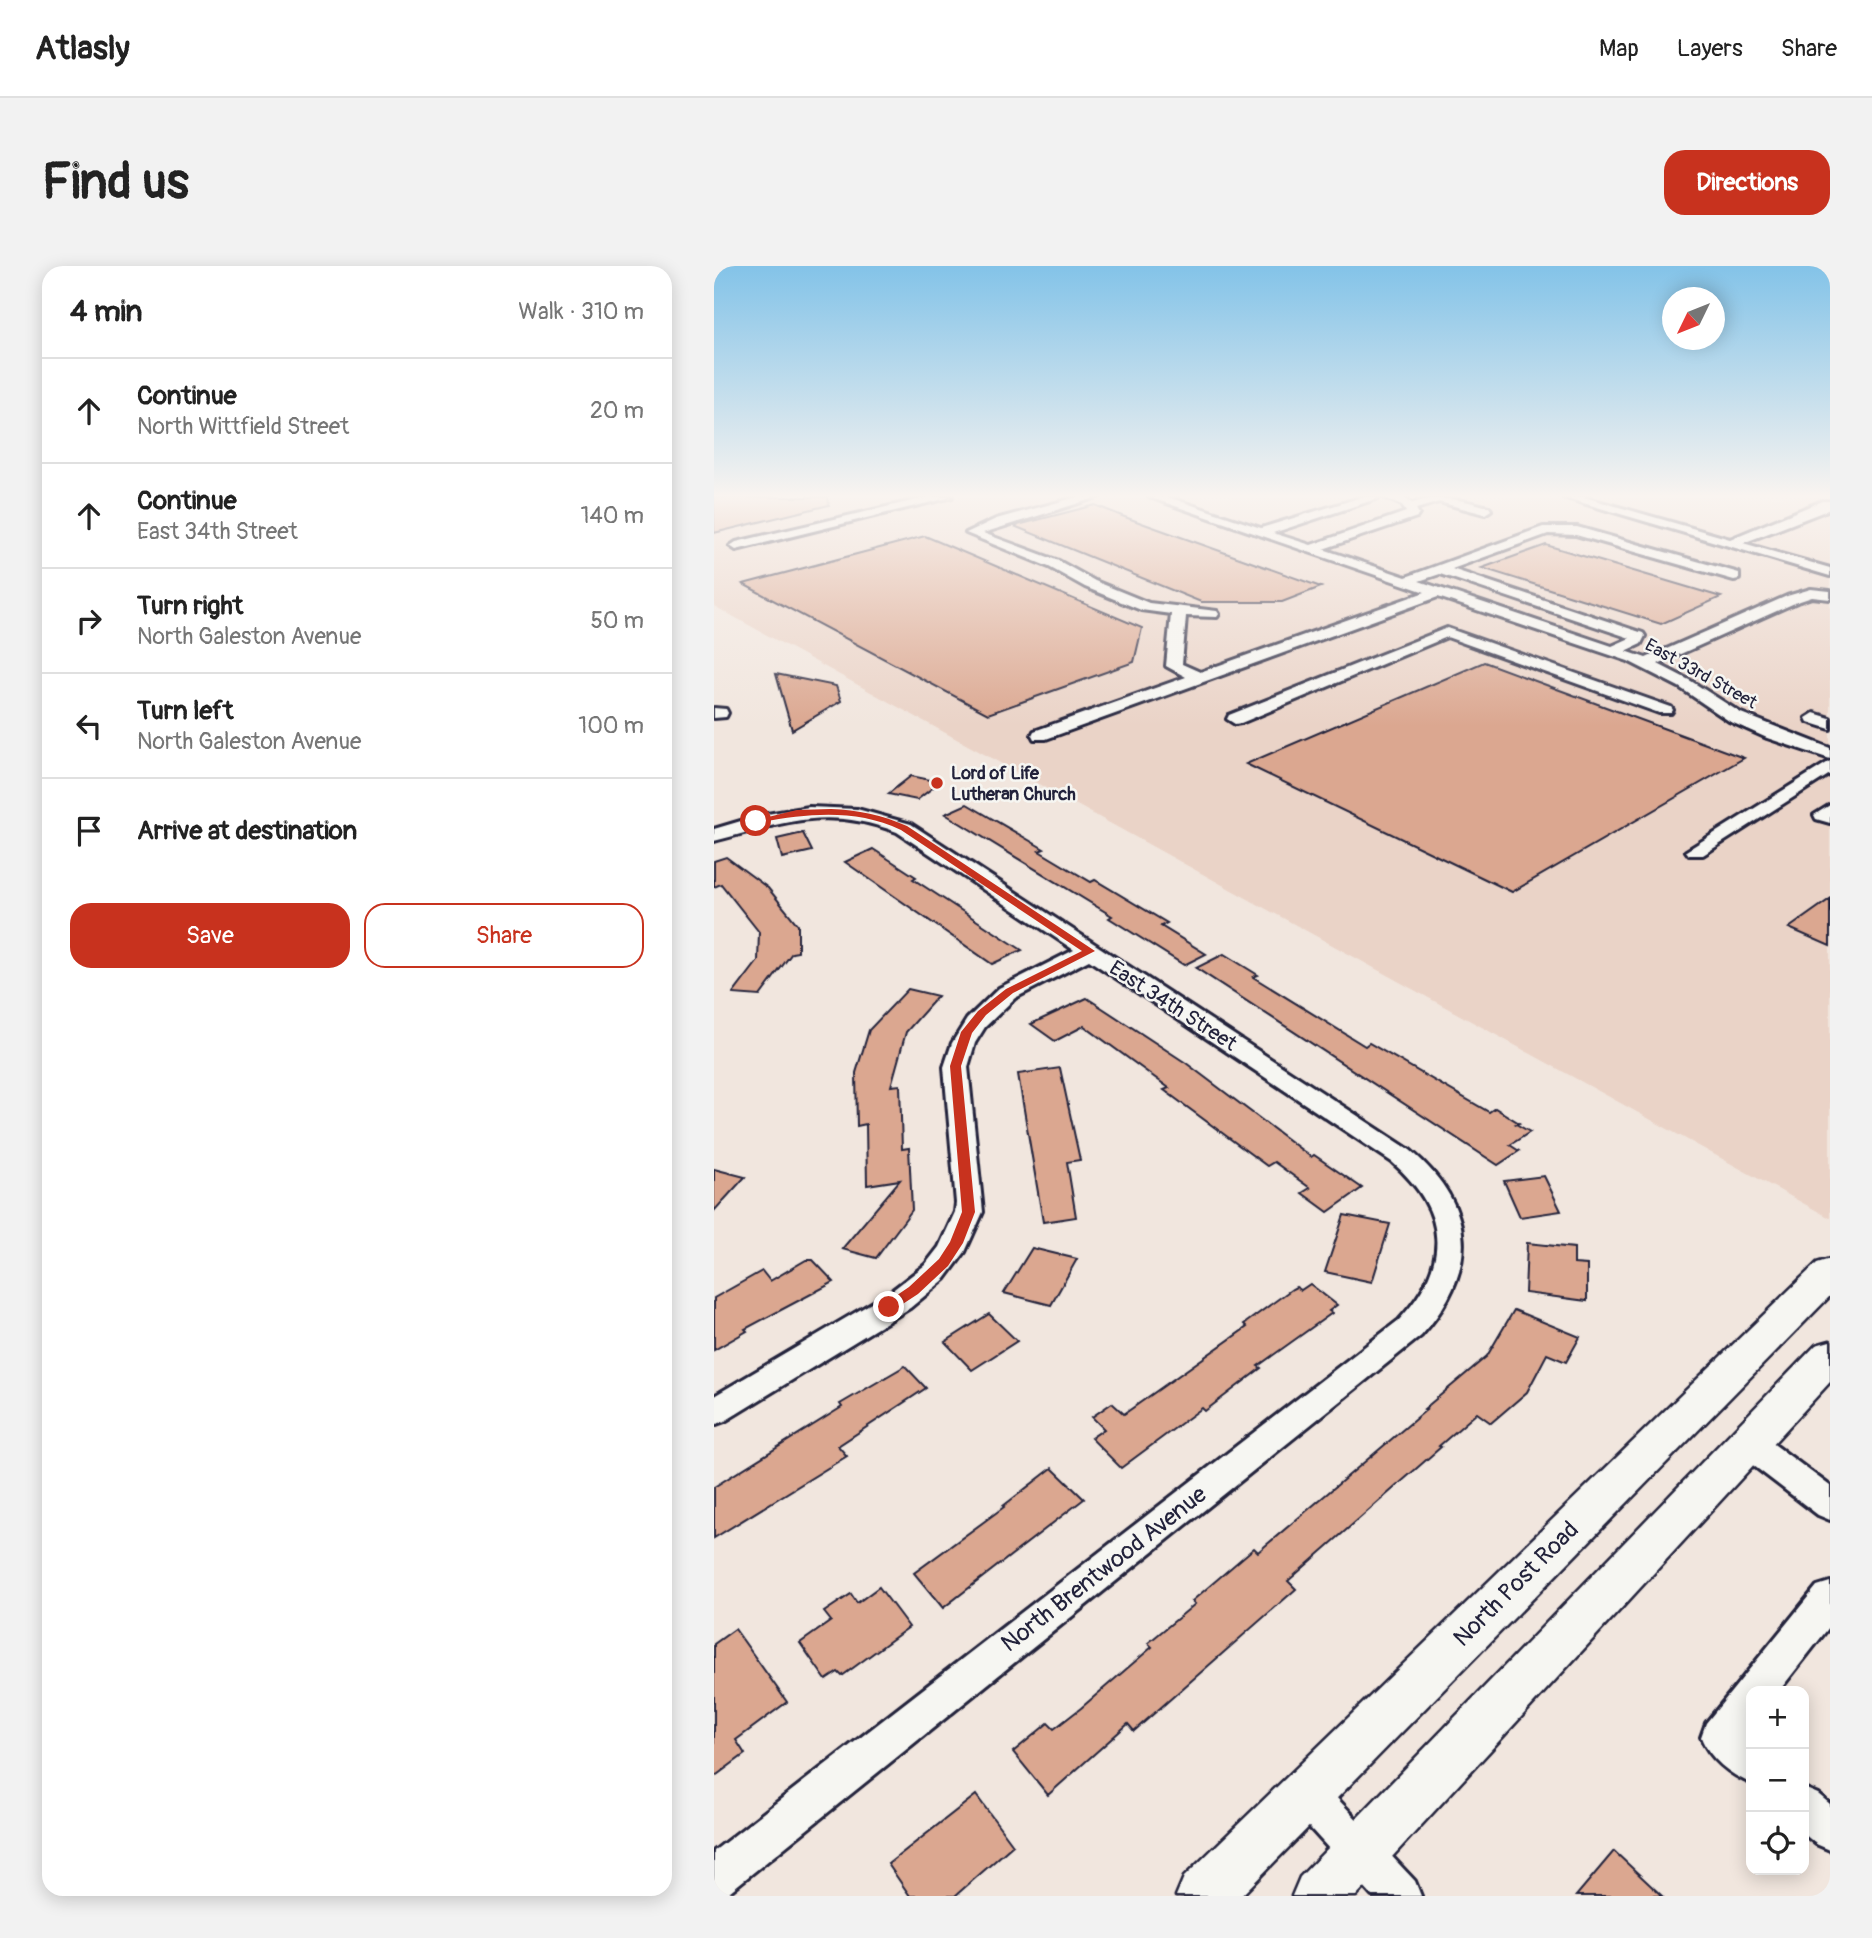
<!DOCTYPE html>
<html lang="en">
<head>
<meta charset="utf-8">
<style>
  body { margin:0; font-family:Pangolin,sans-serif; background:#f2f2f2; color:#222 }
  .controls { position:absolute; right:21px; bottom:21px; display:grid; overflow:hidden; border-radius:14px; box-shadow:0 4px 18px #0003 }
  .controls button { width:63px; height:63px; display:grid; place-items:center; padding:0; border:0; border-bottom:2px solid #e0e0e0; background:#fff; color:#222; font:35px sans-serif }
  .compass { position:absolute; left:948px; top:21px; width:63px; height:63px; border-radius:50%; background:#fff; box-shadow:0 4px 18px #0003; rotate:227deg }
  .stop { position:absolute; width:21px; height:21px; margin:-16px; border:5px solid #c8321e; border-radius:50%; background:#fff }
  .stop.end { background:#c8321e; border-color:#fff; box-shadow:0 2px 7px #0008 }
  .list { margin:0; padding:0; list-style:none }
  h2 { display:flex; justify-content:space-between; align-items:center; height:91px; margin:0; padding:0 28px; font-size:30px }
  h2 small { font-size:23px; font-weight:400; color:#767676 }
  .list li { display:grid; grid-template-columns:46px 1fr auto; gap:21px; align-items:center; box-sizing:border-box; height:105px; padding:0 28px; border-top:2px solid #e0e0e0 }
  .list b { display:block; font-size:26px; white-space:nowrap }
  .list p { margin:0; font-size:23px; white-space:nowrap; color:#767676 }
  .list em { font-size:23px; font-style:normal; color:#767676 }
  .actions { display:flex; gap:14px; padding:21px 28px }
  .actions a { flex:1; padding:16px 0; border:2px solid #c8321e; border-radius:21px; text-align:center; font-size:24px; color:#c8321e }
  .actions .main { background:#c8321e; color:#fff }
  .icon { flex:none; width:38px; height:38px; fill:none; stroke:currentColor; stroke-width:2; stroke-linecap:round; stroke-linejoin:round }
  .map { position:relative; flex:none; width:1116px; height:1630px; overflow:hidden; border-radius:21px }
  header { display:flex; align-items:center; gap:42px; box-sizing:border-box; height:98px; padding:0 35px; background:#fff; border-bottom:2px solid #e0e0e0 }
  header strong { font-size:33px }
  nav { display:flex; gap:38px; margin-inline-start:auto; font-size:24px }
  .intro { display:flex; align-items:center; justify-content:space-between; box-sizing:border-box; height:168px; padding:0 42px }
  h1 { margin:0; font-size:49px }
  .button { padding:18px 32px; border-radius:21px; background:#c8321e; color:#fff; font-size:24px; font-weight:700 }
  main { display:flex; gap:42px; padding:0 42px }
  aside { flex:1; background:#fff; border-radius:21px; box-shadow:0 4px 18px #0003 }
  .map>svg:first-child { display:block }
  .built { fill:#ead3c7 }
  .building { fill:#dba790; stroke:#22223b; stroke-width:2 }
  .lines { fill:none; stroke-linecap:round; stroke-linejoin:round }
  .minor-casing { stroke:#22223b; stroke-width:6 }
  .major-casing { stroke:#22223b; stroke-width:5 }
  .minor { fill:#f6f6f2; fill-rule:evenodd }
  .major { fill:#f6f6f2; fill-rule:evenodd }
  .route { fill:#c8321e }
  .poi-dot { fill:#c8321e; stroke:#f6f6f2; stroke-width:2.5 }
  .labels { text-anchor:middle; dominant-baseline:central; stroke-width:5; stroke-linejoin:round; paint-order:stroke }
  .far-street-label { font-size:18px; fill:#22223b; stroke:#f6f6f2 }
  .far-poi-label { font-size:18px; font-weight:bold; fill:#22223b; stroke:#f6f6f2; text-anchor:start }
  .street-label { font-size:21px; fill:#22223b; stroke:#f6f6f2 }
  .near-street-label { font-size:24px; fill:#22223b; stroke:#f6f6f2 }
</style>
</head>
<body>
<header>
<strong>Atlasly</strong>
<nav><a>Map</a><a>Layers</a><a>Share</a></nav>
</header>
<div class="intro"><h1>Find us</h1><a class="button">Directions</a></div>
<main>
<aside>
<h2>4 min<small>Walk · 310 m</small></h2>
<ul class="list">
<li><svg class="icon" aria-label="ahead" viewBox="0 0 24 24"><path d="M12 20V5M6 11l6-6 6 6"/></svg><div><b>Continue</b><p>North Wittfield Street</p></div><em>20 m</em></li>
<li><svg class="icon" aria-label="ahead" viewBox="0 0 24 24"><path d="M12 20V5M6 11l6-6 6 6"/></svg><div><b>Continue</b><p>East 34th Street</p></div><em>140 m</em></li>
<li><svg class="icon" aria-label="right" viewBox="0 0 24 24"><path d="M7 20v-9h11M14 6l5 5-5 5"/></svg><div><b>Turn right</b><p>North Galeston Avenue</p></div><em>50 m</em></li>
<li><svg class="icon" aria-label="left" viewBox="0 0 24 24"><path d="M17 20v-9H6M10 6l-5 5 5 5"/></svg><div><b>Turn left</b><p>North Galeston Avenue</p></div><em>100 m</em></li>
<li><svg class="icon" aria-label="arrive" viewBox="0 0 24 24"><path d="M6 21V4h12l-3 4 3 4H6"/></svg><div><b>Arrive at destination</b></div></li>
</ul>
<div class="actions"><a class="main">Save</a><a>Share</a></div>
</aside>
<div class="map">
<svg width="1116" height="1630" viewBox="0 0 1116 1630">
  <rect width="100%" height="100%" fill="#f1e6de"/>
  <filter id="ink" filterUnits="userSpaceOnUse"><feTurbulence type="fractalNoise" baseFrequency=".0143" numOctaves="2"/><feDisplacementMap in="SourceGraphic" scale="14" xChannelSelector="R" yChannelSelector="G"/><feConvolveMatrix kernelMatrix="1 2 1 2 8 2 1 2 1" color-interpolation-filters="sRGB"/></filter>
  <g filter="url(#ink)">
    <polygon class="built" points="0,231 1116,231 1116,952 0,340"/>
    <g class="building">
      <polygon points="0,231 114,231 115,239 0,267"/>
      <polygon points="381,239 408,250 607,321 568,336 487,336 300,260"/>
      <polygon points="211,270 428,362 420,396 274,448 29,318"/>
      <polygon points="832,279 1007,331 947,358 768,302"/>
      <polygon points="770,396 1030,492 798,626 532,498"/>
      <polygon points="62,408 122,420 127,435 78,464"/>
      <polygon points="197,510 226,516 203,534 174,528"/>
      <polygon points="253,538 330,583 325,585 377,616 381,614 453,657 447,660 492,688 470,699 395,652 398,650 231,548"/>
      <polygon points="89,567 98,585 68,592 63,573"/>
      <polygon points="159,583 202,611 199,613 308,684 278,698 131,596"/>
      <polygon points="12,591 54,622 84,659 84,686 78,687 46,730 19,728 44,695 45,666 7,618 0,621 0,595"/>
      <polygon points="1116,633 1116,680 1075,662"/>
      <polygon points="510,688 544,709 539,711 651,780 655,777 775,846 781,842 805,857 802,858 816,866 796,879 805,885 784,899 482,702"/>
      <polygon points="194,723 224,730 192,766 177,820 186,819 188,883 195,882 198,944 162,992 128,983 186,914 153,919 152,858 143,860 142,807 155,764"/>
      <polygon points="373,732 472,797 597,891 600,889 648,922 614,946 588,927 596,922 560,896 553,900 450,824 455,822 370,760 341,775 317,758"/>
      <polygon points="346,802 366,894 353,896 362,951 329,956 304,808"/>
      <polygon points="0,903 31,911 0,945"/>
      <polygon points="830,910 847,945 806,951 790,915"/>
      <polygon points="630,949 676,958 658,1016 611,1006"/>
      <polygon points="813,977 860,982 860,998 873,999 873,1035 811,1027"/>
      <polygon points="318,982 363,993 337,1039 290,1027"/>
      <polygon points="92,994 99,994 120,1016 31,1063 33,1065 0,1084 0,1032 48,1005 56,1015"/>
      <polygon points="596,1018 623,1039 615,1045 618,1047 544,1100 547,1102 491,1145 488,1142 407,1202 377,1172 390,1163 378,1151 398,1137 410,1148 533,1061 530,1058 578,1023 582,1021 587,1024"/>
      <polygon points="800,1044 866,1071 852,1096 833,1088 813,1126 777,1157 763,1147 725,1180 727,1181 574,1315 582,1323 420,1465 414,1458 334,1529 299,1486 334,1457 340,1463 367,1442 438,1381 434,1377 481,1338 478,1335 540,1282 544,1286 712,1144 710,1143 773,1090"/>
      <polygon points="275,1048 303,1075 258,1104 231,1076"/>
      <polygon points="191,1100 212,1122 124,1180 133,1190 0,1272 0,1221 128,1141 126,1138"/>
      <polygon points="338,1202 370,1233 229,1342 200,1307 290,1241 289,1240"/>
      <polygon points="165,1321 195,1361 128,1410 124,1406 112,1414 86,1377 117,1355 110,1346 137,1328 143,1337"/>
      <polygon points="21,1363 73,1436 22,1474 31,1488 0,1511 0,1378"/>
      <polygon points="262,1529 299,1579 241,1630 196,1630 174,1598"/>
      <polygon points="900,1585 948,1630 862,1630"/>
    </g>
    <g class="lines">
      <defs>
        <g id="minor">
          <polygon points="215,231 238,231 22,284 16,280 22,276"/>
          <path d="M 363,231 L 384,231 L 269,267 L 345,295 L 381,315 L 435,337 L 503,345 L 505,348 L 503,351 L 472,350 L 468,398 L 486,406 L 711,326 L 435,231 L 454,231 L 547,262 L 648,231 L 668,231 L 559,267 L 597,279 L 692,246 L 688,239 L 669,231 L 688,231 L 698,237 C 725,228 748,234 775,241 L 777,244 L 771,248 L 725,236 L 702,243 L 705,248 L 703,251 L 609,283 L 692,311 L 829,261 L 863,261 L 1025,307 L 1025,313 L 1020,314 L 862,269 L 834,268 L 738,303 L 929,367 L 931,370 L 927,378 L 912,385 L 932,392 L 1073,330 L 1097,323 L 1116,325 L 1116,333 L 1098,331 L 1083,336 L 944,398 L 977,415 L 1027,447 L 1116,482 L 1116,493 L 1053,472 L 1015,455 L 965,421 L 914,395 L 724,331 L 332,473 L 320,473 L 318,469 L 320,465 L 472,411 L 452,400 L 457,348 L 427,344 L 371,321 L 335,301 L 252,267 L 282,253 ZM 726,308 L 916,372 L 898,380 L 705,315 Z"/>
          <polygon points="849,231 870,231 1016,273 1108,235 1116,235 1116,243 1029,277 1116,302 1116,310"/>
          <polygon points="733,362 957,441 959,444 957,447 945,447 733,371 527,457 521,458 513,453 515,449"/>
          <polygon points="0,442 12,443 14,447 12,451 0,452"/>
          <polygon points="1100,447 1116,452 1116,463 1094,456 1092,452"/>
          <polygon points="1116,495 1116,508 989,589 975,589 972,585"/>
          <polygon points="1116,539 1116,557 1102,553 1100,549"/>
          <path d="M 95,541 L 143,543 L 197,558 L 696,884 C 764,941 765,1005 707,1070 L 15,1626 L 0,1630 L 0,1585 L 685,1054 C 737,998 735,946 678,896 L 375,694 L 301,732 L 271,761 L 261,777 L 254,801 L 269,946 L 251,986 L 231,1013 L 196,1042 L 11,1155 L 0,1159 L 0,1130 L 176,1026 L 211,999 L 225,981 L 241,946 L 242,937 L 230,801 L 238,777 L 253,753 L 285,722 L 360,684 L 183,566 C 111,539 70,557 0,575 L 0,563 L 47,549 Z"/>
          <polygon points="1034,1164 1045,1167 1116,1220 1116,1254 1104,1249 1023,1187 1018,1177 1023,1167"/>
          <path d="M 1116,1316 L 1116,1360 L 1065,1425 L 1037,1425 L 1037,1462 L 1033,1468 L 1037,1472 L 1037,1517 C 1016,1509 995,1492 987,1471 L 992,1457 L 1103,1320 Z"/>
          <polygon points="591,1507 605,1513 701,1615 707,1630 658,1630 577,1541 571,1527 577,1513"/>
          <polygon points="1090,1522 1104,1528 1116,1538 1116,1584 1102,1578 1090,1568"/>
        </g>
        <g id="major">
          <polygon points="1116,993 1116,1030 527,1630 462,1630 470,1611 1103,997"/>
          <polygon points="1116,1075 1116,1116 642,1630 578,1630 586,1611 1102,1079"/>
        </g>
      </defs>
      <use href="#minor" class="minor-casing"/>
      <use href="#major" class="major-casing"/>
      <use href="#minor" class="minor"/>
      <use href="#major" class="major"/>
    </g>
  </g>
  <linearGradient id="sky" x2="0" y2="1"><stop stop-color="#83c3e8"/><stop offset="0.5" stop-color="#f9f4f0"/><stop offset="1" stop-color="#f9f4f0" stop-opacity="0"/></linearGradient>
  <rect width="1116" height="460" fill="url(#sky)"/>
  <path class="route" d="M 117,543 C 144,544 168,549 193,560 L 381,685 L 299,727 L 272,749 L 258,767 L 247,800 L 261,946 L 249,977 L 234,1000 L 204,1028 L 175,1047 L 170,1045 L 170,1038 L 195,1021 L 225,993 L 236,976 L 248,946 L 236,800 L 247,766 L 264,745 L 292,723 L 368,685 L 187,564 C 140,542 92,548 42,557 L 38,555 L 83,544 Z"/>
  <circle class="poi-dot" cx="223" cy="517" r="7"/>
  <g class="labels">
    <g class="far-street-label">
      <text transform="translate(987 408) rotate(29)">East 33rd Street</text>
    </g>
    <g class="far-poi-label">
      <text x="237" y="507">Lord of Life<tspan x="237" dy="21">Lutheran Church</tspan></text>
    </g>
    <g class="street-label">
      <text transform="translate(459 740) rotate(33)">East 34th Street</text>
    </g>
    <g class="near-street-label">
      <text transform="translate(390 1303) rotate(-38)">North Brentwood Avenue</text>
      <text transform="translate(802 1318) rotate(-45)">North Post Road</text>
    </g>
  </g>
</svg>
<div class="controls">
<button>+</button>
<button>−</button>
<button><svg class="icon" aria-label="locate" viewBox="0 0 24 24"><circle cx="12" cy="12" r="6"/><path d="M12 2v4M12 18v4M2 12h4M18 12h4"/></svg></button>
</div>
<svg class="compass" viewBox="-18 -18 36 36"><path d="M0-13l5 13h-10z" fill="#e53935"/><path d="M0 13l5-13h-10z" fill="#767676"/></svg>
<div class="stop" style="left:42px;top:555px"></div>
<div class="stop end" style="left:175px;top:1041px"></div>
</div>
</main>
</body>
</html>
